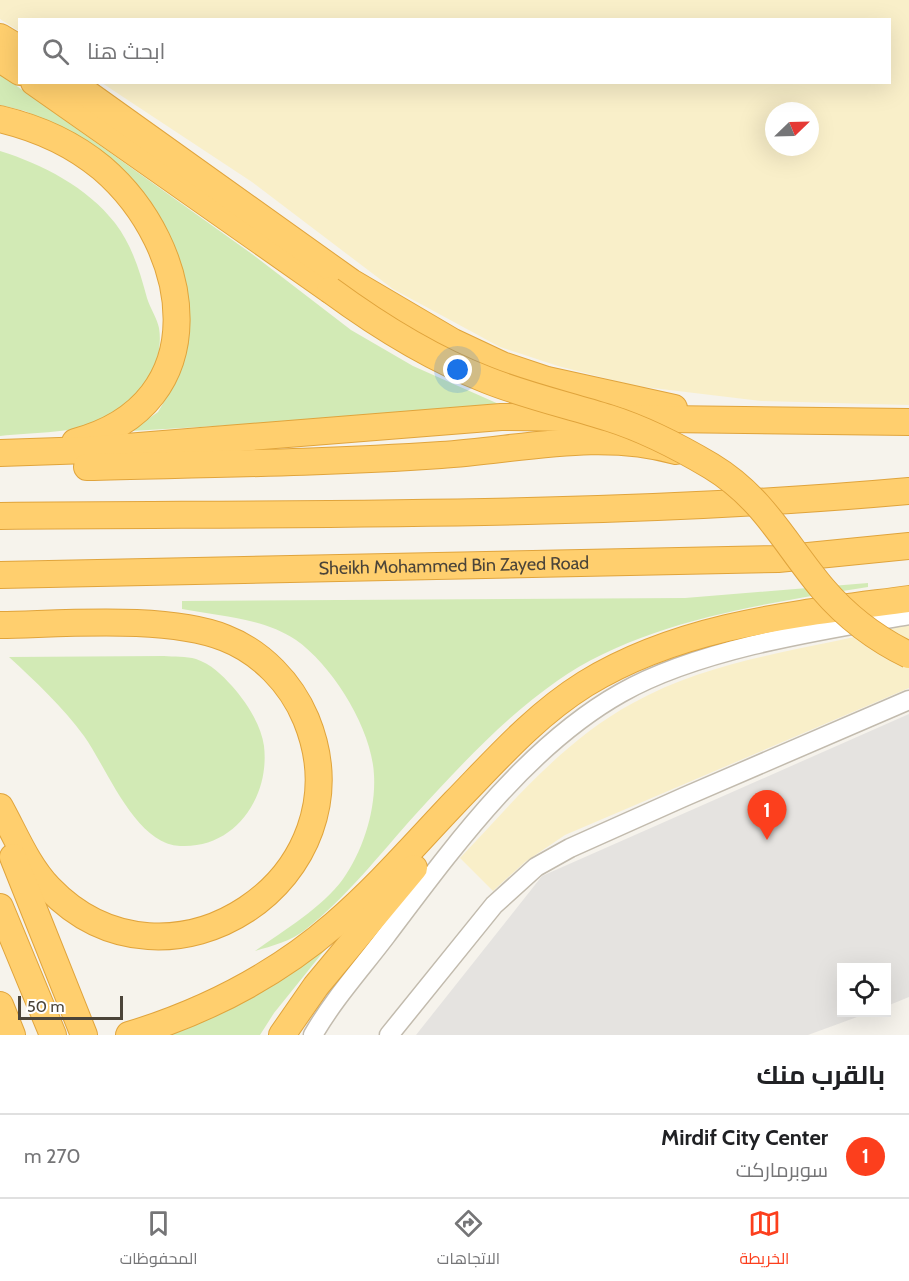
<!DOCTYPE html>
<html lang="ar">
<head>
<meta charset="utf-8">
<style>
  body { margin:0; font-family:Cabin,Cairo,sans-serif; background:#f2f2f2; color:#202124; direction:rtl }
  .controls { position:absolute; right:18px; bottom:18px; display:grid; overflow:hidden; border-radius:0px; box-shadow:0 6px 24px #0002 }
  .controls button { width:54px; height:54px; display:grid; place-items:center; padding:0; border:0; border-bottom:2px solid #e0e0e0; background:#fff; color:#202124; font:30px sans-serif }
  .compass { position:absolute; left:765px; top:102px; width:54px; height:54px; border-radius:50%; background:#fff; box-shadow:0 6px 24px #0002; rotate:67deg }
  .scale { position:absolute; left:18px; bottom:15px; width:105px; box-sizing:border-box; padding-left:6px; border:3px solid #4b4439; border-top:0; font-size:16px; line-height:21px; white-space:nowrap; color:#4b4439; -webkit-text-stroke:4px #fff; paint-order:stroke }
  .you { position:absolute; left:458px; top:370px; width:21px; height:21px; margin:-15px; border:4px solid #fff; border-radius:50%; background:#1a73e8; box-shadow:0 0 0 9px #1a73e833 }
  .badge { display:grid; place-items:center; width:39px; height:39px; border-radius:50%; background:#fc3f1d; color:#fff; font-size:20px; font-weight:700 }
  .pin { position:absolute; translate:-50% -50px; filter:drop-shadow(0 2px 3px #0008) }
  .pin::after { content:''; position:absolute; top:32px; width:21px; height:18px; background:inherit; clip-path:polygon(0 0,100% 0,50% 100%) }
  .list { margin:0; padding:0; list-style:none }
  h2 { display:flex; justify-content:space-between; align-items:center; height:78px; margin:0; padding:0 24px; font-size:26px }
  h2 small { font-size:20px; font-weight:400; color:#757577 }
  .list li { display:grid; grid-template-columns:39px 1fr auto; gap:18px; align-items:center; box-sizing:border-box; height:84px; padding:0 24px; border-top:2px solid #e0e0e0 }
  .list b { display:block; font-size:22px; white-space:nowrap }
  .list p { margin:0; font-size:20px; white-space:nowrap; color:#757577 }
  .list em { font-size:20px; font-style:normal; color:#757577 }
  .icon { flex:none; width:33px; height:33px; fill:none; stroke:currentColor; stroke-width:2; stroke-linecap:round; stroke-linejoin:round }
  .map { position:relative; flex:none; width:909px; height:1035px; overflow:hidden; direction:ltr }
  .search { position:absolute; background:#fff; box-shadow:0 6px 24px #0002; left:18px; right:18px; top:18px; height:66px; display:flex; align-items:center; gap:15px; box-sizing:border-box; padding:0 21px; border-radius:0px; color:#757577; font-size:22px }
  .sheet { height:162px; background:#fff }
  nav { display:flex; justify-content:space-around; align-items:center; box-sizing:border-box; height:84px; border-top:2px solid #e0e0e0; background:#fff; font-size:16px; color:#757577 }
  nav a { display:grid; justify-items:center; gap:3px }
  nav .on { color:#fc3f1d }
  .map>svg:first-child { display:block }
  .green { fill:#d2eab5 }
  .sand { fill:#f9efc9; fill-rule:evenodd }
  .parking { fill:#e5e3e0 }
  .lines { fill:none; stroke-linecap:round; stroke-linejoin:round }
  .minor-casing { stroke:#c2bbae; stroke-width:21 }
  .highway-casing { stroke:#e0a43c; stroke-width:28 }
  .minor { stroke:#fff; stroke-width:18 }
  .highway { stroke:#ffcf6e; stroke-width:26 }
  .highway-bridge-casing { stroke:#e0a43c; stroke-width:28; stroke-linecap:butt }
  .highway-bridge { stroke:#ffcf6e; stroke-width:26 }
  .labels { text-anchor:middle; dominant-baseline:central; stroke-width:4.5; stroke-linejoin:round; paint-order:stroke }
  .street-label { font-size:18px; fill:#4b4439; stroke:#fff }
</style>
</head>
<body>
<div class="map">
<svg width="909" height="1035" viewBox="0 0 909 1035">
  <rect width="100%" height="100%" fill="#f6f3ec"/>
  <g class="green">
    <polygon points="0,74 252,254 351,330 413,366 510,409 131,431 158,412 174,385 186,341 178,267 56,125 25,111 0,105"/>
    <path d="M 0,151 C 42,164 87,187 115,223 C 132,245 140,272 147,298 C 150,308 157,318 159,328 C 165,364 139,401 108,418 C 77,434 34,432 0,436 Z"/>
    <path d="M 868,583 L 868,587 C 768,603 641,621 557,681 C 504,718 458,768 415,815 C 380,854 346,898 305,930 C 291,941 272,946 255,951 C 283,931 323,907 343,879 C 363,851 376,810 374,775 C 372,729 333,666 296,640 C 264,618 219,616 182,609 L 182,601 L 685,598 Z"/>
    <path d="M 164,656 C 174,657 186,656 196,659 C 211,664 222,675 232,686 C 246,702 261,724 264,746 C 270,797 235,849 180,846 C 135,844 107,768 84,736 C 62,706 36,682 9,657 Z"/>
    <path d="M 336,936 L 274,1013 L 260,1035 L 160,1035 C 226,1014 283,981 336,936 Z"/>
  </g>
  <g class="sand">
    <path d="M 0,0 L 909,0 L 909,405 L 761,401 L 636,386 L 558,366 L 500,347 L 393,289 L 252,182 L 102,83 L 890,82 L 890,20 L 20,20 L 19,31 L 0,19 ZM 774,111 L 810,111 L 810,147 L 774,147 Z"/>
    <path d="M 909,624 L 909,688 L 565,835 L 525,862 L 493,891 L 460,858 C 513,802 564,740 633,703 C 717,656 817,649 909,624 Z"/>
  </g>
  <polygon class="parking" points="909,714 909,997 887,1006 886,968 842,968 842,1012 868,1013 808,1035 416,1035 542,876"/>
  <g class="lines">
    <defs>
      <g id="minor">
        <path d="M 313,1035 C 333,1000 361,969 386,936 C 451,850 525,747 621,693 C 698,649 821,630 909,615"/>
        <polyline points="389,1035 494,905 536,867 570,848 684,797 909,700"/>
      </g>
      <g id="highway">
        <polyline points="0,37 20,49"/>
        <polyline points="0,59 20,72"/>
        <polyline points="34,82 330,290"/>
        <polyline points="71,82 351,282 453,342 502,365 547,380 674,408"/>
        <path d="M 0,119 C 38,128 72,143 102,168 C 194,247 218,404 75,442"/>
        <polyline points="0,453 89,450 501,417 909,422"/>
        <path d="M 87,467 C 205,464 324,463 441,455 C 519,450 599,429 676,451"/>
        <path d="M 0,516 C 303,513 607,518 909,491"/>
        <path id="s1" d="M 0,575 L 778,559 L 909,546"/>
        <path d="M 0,625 C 64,624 167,615 225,638 C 261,652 291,683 306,719 C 371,877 168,1012 49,888 C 27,865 15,834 0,807"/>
        <polyline points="13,857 84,1035"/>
        <polyline points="0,907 53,1035"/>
        <polyline points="0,1005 12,1035"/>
        <path d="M 129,1035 C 204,1012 275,976 335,924 C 378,887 416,843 455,802 C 496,760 534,716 585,684 C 683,624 798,614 909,599"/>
        <polyline points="282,1035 316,986 414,868"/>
      </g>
    </defs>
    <use href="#minor" class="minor-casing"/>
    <use href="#highway" class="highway-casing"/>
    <use href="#minor" class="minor"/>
    <use href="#highway" class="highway"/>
    <defs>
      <path id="highway-bridge" d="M 330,290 C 379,326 430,358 487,380 C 527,396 568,405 609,418 C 644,429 679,447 711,466 C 764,498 785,544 823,589 C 847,617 876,639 909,655"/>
    </defs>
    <use href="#highway-bridge" class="highway-bridge-casing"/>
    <use href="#highway-bridge" class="highway-bridge"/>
  </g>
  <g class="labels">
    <g class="street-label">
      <text stroke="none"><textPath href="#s1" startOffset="454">Sheikh Mohammed Bin Zayed Road</textPath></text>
    </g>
  </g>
</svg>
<div class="controls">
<button><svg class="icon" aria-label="locate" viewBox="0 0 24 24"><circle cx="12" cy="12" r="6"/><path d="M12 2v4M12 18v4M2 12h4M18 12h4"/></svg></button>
</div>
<svg class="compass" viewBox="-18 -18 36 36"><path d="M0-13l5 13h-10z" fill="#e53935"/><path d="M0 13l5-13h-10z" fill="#757577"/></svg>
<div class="scale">50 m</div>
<div class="you"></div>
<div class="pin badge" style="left:767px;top:840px">1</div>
<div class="search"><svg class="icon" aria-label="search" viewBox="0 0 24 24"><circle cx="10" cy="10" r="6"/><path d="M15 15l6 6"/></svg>ابحث هنا</div>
</div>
<section class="sheet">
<h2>بالقرب منك<small></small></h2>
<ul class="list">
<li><span class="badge">1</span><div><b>Mirdif City Center</b><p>سوبرماركت</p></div><em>270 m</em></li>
</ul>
</section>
<nav>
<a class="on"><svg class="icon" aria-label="map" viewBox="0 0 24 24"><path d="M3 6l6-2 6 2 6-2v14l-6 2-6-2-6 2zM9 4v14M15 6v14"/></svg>الخريطة</a>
<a><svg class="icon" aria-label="directions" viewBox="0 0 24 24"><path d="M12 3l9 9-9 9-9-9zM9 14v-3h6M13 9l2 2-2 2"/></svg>الاتجاهات</a>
<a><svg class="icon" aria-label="saved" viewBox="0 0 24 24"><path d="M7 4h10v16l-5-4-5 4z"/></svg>المحفوظات</a>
</nav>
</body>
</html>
